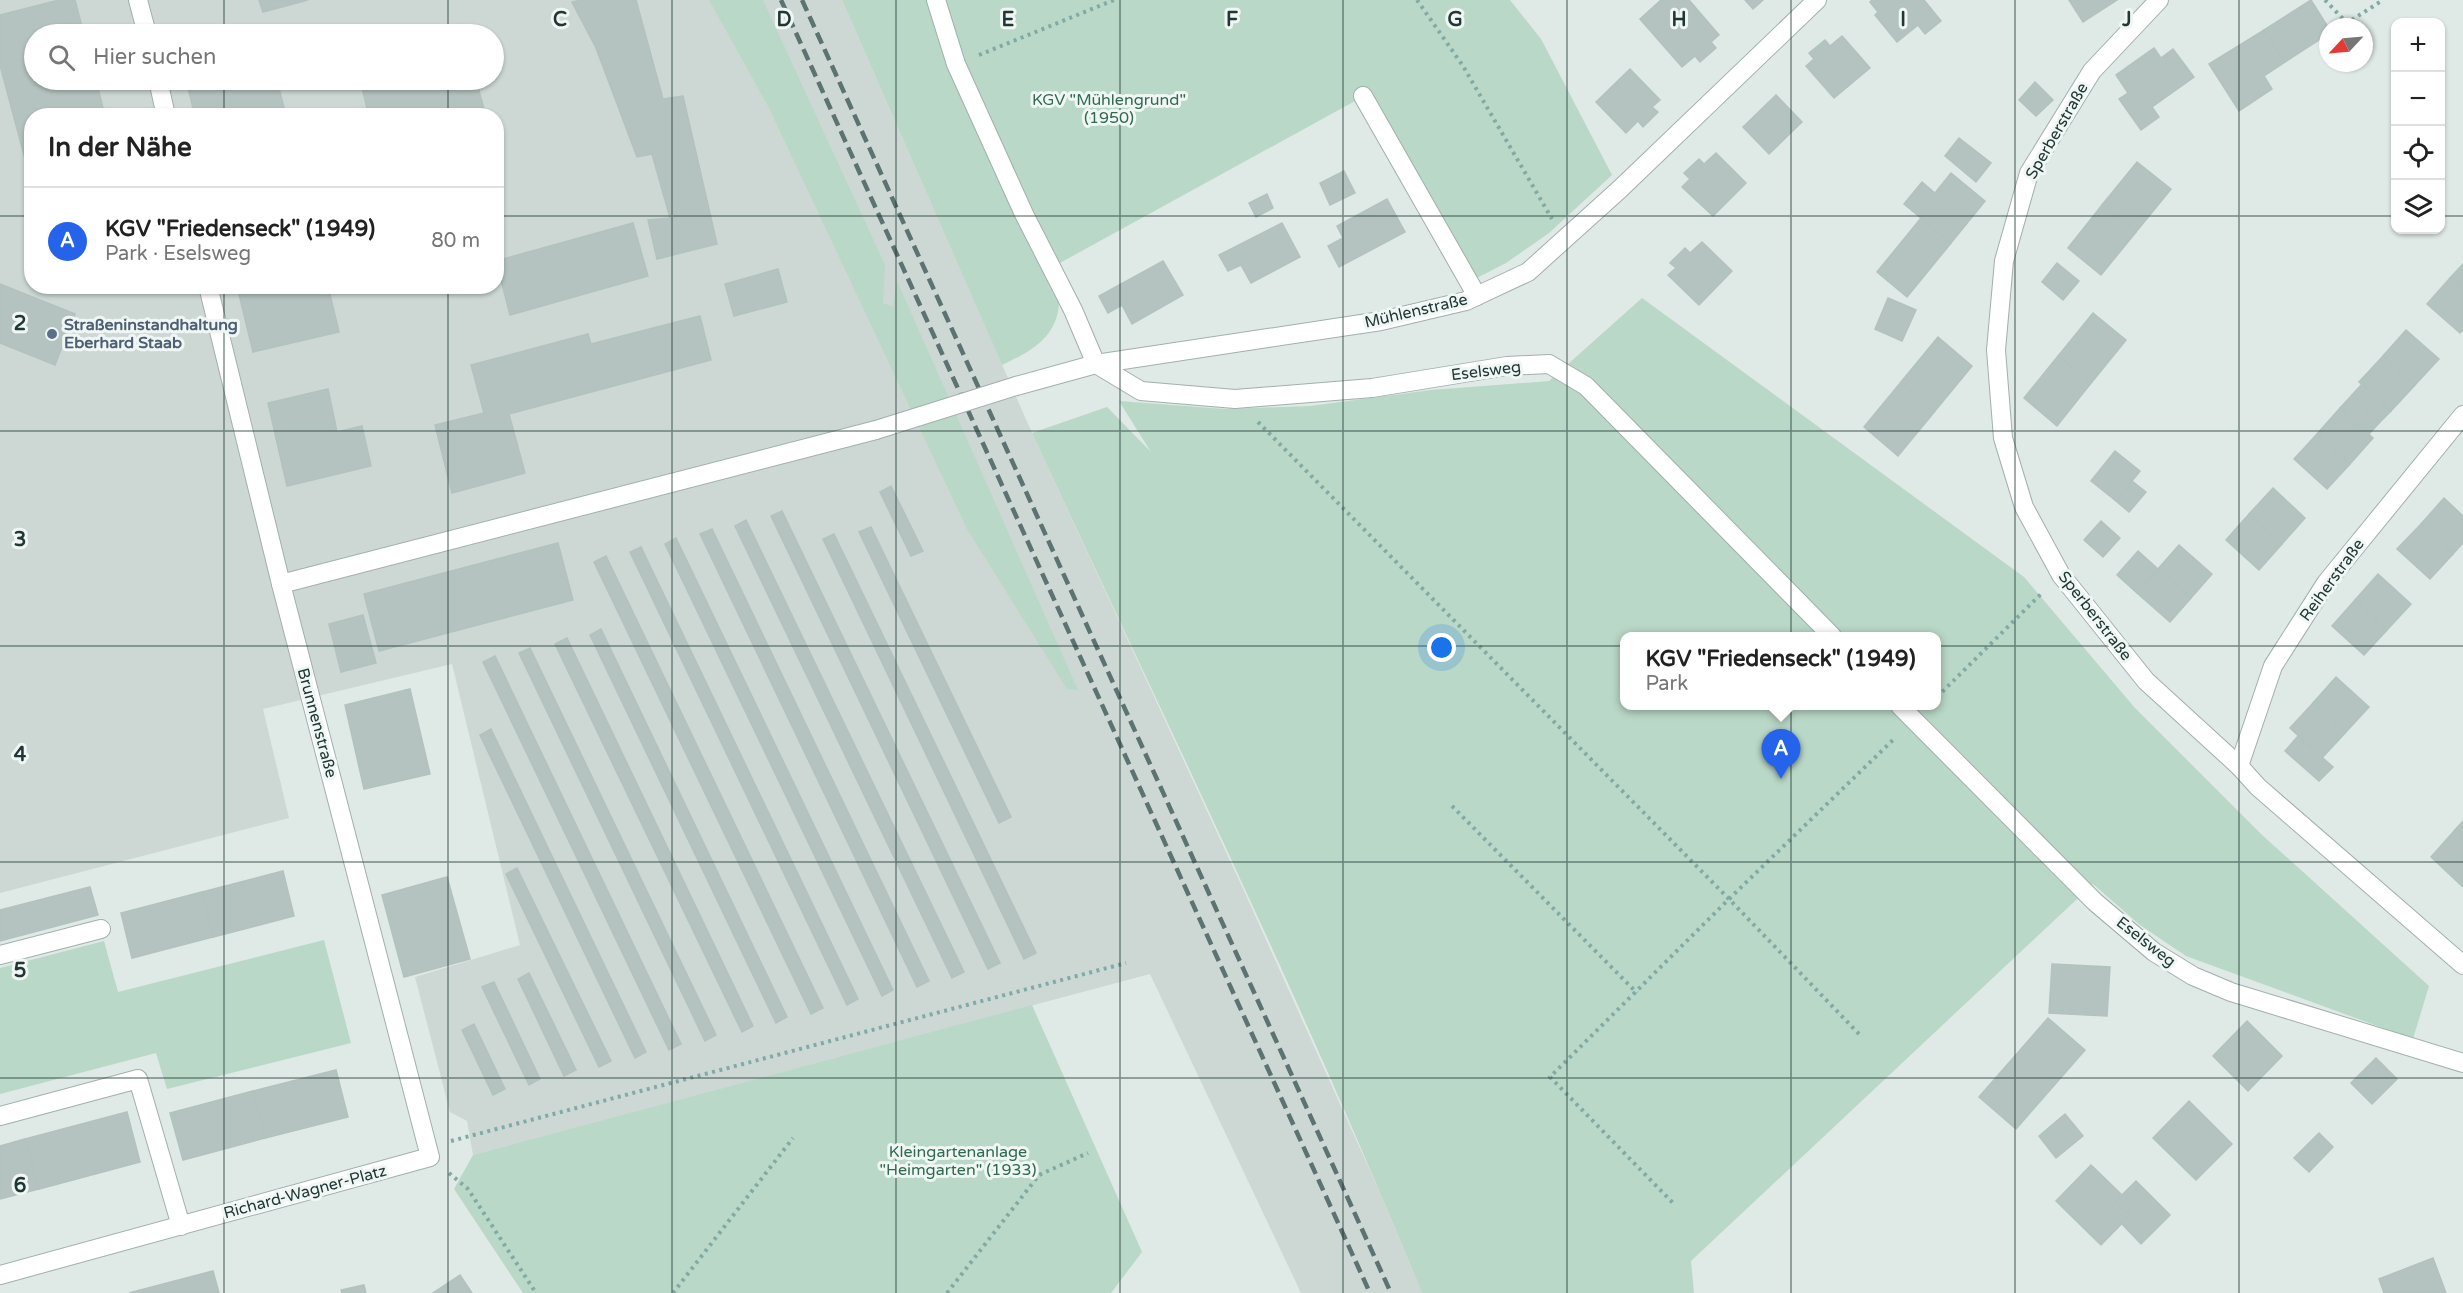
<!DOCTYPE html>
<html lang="de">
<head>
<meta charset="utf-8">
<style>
  body { margin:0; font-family:"Varela Round",sans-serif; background:#f6f6f6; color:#222 }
  .controls { position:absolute; right:18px; top:18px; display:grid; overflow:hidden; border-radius:12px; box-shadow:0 2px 4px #0004 }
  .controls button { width:54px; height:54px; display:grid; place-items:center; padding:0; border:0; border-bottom:2px solid #e0e0e0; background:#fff; color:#222; font:30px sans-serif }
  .compass { position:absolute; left:2319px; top:18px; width:54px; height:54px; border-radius:50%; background:#fff; box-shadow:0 2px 4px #0004; rotate:244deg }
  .you { position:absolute; left:1442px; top:648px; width:21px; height:21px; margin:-15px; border:4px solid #fff; border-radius:50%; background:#1a73e8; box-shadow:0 0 0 9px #1a73e833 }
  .badge { display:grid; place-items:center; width:39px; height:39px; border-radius:50%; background:#2563eb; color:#fff; font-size:20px; font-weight:700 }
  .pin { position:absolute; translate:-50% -50px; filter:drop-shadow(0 2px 3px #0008) }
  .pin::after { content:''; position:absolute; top:32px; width:21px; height:18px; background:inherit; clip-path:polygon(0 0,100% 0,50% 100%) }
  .popup { position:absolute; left:1620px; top:632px; width:321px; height:78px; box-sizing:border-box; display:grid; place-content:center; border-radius:12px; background:#fff; filter:drop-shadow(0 2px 4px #0005); font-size:20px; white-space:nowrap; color:#767676 }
  .popup b { font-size:22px; color:#222 }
  .popup::after { content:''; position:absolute; left:50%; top:100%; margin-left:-12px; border:12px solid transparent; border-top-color:#fff }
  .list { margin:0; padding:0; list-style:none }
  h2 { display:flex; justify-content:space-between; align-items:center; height:78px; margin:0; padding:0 24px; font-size:26px }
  h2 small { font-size:20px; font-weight:400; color:#767676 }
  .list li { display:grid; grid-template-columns:39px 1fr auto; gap:18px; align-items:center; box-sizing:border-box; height:108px; padding:0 24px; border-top:2px solid #e0e0e0 }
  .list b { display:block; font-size:22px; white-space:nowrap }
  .list p { margin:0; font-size:20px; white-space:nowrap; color:#767676 }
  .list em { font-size:20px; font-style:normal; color:#767676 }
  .icon { flex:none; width:33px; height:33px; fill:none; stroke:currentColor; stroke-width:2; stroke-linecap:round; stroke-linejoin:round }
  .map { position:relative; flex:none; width:2463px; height:1293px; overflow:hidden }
  .search { position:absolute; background:#fff; box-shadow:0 2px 4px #0004; left:24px; top:24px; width:480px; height:66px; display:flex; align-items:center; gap:15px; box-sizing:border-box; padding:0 21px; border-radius:33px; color:#767676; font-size:22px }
  .panel { position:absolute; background:#fff; box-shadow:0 2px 4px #0004; left:24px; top:108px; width:480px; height:186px; border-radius:24px }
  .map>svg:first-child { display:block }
  .built { fill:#cdd8d5; fill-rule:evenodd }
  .green { fill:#b9d8c7; fill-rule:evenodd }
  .building { fill:#b4c3bf; stroke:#b2c2be; stroke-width:1.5 }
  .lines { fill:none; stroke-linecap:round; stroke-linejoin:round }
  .minor-casing { stroke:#a2b0ad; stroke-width:20 }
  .path { stroke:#82aaa4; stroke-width:4; stroke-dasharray:3 4.5; stroke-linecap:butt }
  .minor { stroke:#fff; stroke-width:18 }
  .rail { stroke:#5c7371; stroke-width:4.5; stroke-dasharray:12 6; stroke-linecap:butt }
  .minor-bridge-casing { stroke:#a2b0ad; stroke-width:20; stroke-linecap:butt }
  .minor-bridge { stroke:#fff; stroke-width:18 }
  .grid { fill:none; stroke:#213735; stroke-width:1.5; stroke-opacity:0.55 }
  .service-dot { fill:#5c6f8a; stroke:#eff6f3; stroke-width:2 }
  .labels { text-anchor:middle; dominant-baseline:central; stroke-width:6; stroke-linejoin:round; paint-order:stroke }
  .park-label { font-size:16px; fill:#2f6a51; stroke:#eff6f3 }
  .street-label { font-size:16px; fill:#213735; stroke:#eff6f3 }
  .service-label { font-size:16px; font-weight:bold; fill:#4e5e75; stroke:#eff6f3; text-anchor:start }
  .grid-label { font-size:20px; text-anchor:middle; font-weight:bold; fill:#213735; stroke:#eff6f3; stroke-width:6; stroke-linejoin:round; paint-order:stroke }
</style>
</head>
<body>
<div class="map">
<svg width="2463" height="1293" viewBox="0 0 2463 1293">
  <rect width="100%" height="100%" fill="#dfe9e6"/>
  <path class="built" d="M 0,0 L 842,0 L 1032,433 L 1245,893 L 1381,1195 L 1422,1293 L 1301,1293 L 1150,974 L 473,1155 L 467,1121 L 450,1112 L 415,977 L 520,945 L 452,664 L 263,709 L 289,818 L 0,893 ZM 34,34 L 494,34 L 494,80 L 34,80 ZM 32,116 L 496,116 L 496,286 L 32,286 Z"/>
  <g class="green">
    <polygon points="709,0 763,0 885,265 883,303 893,307 897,281 1078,690 1067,689 967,529 769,108"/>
    <path d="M 842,0 L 1510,0 L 1541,39 L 1612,175 L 1549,233 L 1506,263 L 1461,286 L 1355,101 L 1058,264 C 1058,278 1061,303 1057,316 C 1049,343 1025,354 1002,365 Z"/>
    <path d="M 1642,298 L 2024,577 L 2135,708 L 2261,834 L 2429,986 L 2413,1039 L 2186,956 L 2140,925 L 2093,884 L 1691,1261 L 1694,1293 L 1422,1293 C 1303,1002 1164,718 1032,433 L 1107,407 L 1151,452 L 1119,401 L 1225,409 L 1310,406 L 1431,390 L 1549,381 ZM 1625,636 L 1937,636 L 1937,706 L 1625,706 Z"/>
    <polygon points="324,940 351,1043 167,1089 156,1053 0,1094 0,968 104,941 118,992"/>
    <polygon points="1032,1005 1142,1252 1111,1293 523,1293 454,1189 473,1155"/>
  </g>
  <g class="building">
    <polygon points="59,0 75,0 84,34 34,34 34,80 96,80 105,116 32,116 32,185 0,65 0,15"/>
    <polygon points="259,0 308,0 263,12"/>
    <polygon points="582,0 636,0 663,99 683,96 717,244 657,259 648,220 670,218 652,154 637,157 596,48 572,2"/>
    <polygon points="1661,0 1689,0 1719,35 1711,42 1716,48 1700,62 1695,56 1682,67 1640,19"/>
    <polygon points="1745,0 1763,0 1753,9"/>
    <polygon points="1872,0 1924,0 1941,21 1925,34 1918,25 1897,42 1875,15 1878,12 1870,2"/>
    <polygon points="2069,0 2117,0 2083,22"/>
    <polygon points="2311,0 2328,27 2328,34 2285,62 2264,30"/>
    <polygon points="2264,30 2285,62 2264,76 2272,89 2239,111 2209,64"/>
    <polygon points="1842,36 1870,68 1834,98 1806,66 1814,59 1809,53 1825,40 1830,46"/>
    <polygon points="2154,48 2161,58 2173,49 2194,77 2152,107 2159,117 2141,130 2119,99 2128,93 2116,75"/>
    <polygon points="1630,69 1660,100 1652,107 1658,112 1643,127 1638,121 1626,133 1596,102"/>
    <polygon points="186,80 277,80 286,116 195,116"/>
    <polygon points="360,80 476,80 486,116 369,116"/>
    <polygon points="2035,82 2053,100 2036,116 2019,100"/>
    <polygon points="1776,95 1802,122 1769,154 1743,127"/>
    <polygon points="1959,138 1991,163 1976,182 1945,156"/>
    <polygon points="1716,153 1746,183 1713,216 1682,187 1690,179 1684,173 1699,159 1704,164"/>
    <polygon points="2137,162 2171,189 2136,232 2102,205"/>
    <polygon points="1344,171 1355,193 1330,205 1320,183"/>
    <polygon points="1951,173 1985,201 1951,243 1904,204 1922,182 1935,193"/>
    <polygon points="1267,194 1273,208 1256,217 1249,203"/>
    <polygon points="1387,199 1405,232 1339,267 1328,246 1343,238 1337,226"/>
    <polygon points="2102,205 2136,232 2101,275 2068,248"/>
    <polygon points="1921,218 1951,243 1907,297 1877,272"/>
    <polygon points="633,223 648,276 510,315 496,261"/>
    <polygon points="1282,223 1300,257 1251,283 1241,265 1228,271 1219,255"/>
    <polygon points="1702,242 1732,271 1699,305 1668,275 1676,268 1670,263 1685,248 1690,253"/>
    <polygon points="1163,261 1183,295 1132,324 1122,305 1108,313 1099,296"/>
    <polygon points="2057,263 2079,281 2063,300 2042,282"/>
    <polygon points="2463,264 2463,289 2450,278"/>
    <polygon points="778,269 787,302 734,316 725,284"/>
    <polygon points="2450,278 2463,289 2463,330 2460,333 2427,304"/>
    <polygon points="0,284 75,314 55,365 0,343"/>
    <polygon points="237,286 328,286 339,332 253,352"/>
    <polygon points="1888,298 1916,310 1902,341 1875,329"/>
    <polygon points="2093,313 2126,340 2092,382 2058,356"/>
    <polygon points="700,316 711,360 509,414 525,473 452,493 435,425 484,413 471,365 588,334 591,344"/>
    <polygon points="2406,330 2439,359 2415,385 2383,356"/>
    <polygon points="1938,337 1972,366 1935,411 1901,382"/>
    <polygon points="2058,356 2092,382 2057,426 2024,398"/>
    <polygon points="2383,356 2415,385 2391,411 2359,382"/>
    <polygon points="1901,382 1935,411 1898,456 1864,427"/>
    <polygon points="2362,384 2391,411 2380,422 2352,395"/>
    <polygon points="328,389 337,432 362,426 371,466 287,486 268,403"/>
    <polygon points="2352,395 2380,422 2369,434 2340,408"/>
    <polygon points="2340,408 2373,438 2350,464 2317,434"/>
    <polygon points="2317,434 2350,464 2327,489 2294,459"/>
    <polygon points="2115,451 2140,471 2116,501 2091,481"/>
    <polygon points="2132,481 2146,492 2129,512 2116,501"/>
    <polygon points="891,486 923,551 911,556 880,492"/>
    <polygon points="2273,488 2305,518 2282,544 2249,514"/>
    <polygon points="2444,498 2463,516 2463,543 2453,554 2421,524"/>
    <polygon points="782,511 1000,963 988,969 771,516"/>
    <polygon points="2249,514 2282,544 2259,570 2226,540"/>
    <polygon points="746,520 964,972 952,978 735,526"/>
    <polygon points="2101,521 2120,538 2103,557 2084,540"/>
    <polygon points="2421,524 2453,554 2430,579 2397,549"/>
    <polygon points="871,527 1011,817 999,823 859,532"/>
    <polygon points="712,529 929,981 917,987 700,534"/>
    <polygon points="834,534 1036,953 1024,959 823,539"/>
    <polygon points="676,538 893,990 882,996 665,544"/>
    <polygon points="558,543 573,600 379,651 364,594"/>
    <polygon points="2179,545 2212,574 2191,598 2158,569"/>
    <polygon points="641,547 858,999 847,1005 630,552"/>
    <polygon points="2138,551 2158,569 2137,593 2117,575"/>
    <polygon points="606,556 823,1008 811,1014 594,562"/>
    <polygon points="2158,569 2191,598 2170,622 2137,593"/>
    <polygon points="2378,574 2411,604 2387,630 2355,600"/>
    <polygon points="2355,600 2387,630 2364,655 2332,626"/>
    <polygon points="363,615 376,663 341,672 329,624"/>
    <polygon points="601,629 787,1017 776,1023 590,635"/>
    <polygon points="567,638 753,1026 742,1032 555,644"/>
    <polygon points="530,648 716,1035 705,1041 519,653"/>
    <polygon points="495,656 681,1044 669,1050 483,662"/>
    <polygon points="2336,677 2369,707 2346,732 2313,703"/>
    <polygon points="410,689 430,774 364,789 345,705"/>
    <polygon points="2313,703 2346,732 2322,758 2290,728"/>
    <polygon points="491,729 646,1052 635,1058 480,735"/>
    <polygon points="2298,736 2333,767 2319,781 2285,751"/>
    <polygon points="2463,821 2463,840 2454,831"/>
    <polygon points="2454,831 2463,840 2463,887 2431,857"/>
    <polygon points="517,868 611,1061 599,1067 506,874"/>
    <polygon points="283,871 294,916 213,937 202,892"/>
    <polygon points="447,877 470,959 404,977 382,895"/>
    <polygon points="90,887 98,915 0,941 0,910"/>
    <polygon points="202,892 213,937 132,958 121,913"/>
    <polygon points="2052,964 2110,967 2107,1016 2049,1013"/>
    <polygon points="529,973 576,1070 564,1076 518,979"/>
    <polygon points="494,982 540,1079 529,1085 482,987"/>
    <polygon points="2048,1018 2085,1050 2016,1129 1979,1097"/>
    <polygon points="2247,1021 2282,1056 2248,1091 2213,1056"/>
    <polygon points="474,1024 505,1089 493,1095 462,1030"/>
    <polygon points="2376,1058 2397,1079 2372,1104 2351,1083"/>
    <polygon points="336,1070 348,1117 265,1138 253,1091"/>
    <polygon points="253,1091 265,1138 183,1160 170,1113"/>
    <polygon points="2189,1101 2232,1144 2196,1180 2153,1138"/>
    <polygon points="127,1112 140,1162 39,1189 25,1139"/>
    <polygon points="2065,1114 2083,1136 2056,1158 2039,1136"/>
    <polygon points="2319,1133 2333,1147 2309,1172 2294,1158"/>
    <polygon points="25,1139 39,1189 0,1199 0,1146"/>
    <polygon points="2091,1165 2122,1195 2115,1202 2130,1215 2101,1245 2056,1201"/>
    <polygon points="2136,1181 2170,1215 2141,1244 2122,1224 2130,1215 2115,1202"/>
    <polygon points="2433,1258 2446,1293 2384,1293 2379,1279"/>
    <polygon points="213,1271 219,1293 129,1293"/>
    <polygon points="460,1275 472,1293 433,1293"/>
    <polygon points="364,1285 366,1293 342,1293 341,1290"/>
  </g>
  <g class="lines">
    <defs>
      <g id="minor">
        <polyline points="138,0 147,34"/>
        <polyline points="936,0 956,64 1024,214 1073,310 1096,364 1141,391 1235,399 1372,388 1507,366 1549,364 1586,386 1832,636"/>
        <polyline points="2159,0 2092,71 2029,173 2004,261 1996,350 2003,438 2024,507 2061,575 2146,681 2239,766 2258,787 2463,965"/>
        <polyline points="158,80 166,116"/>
        <polyline points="1363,96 1477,296"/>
        <polyline points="1016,386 1096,364 1381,321 1466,301 1528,272 1620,189 1817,0"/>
        <polyline points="281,584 876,430"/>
        <polyline points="1900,706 2095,902 2154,952 2193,976 2231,992 2463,1063"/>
        <polyline points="2239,766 2273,666 2326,583 2463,415"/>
        <polyline points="0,955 101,929"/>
        <polyline points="0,1116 138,1079 181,1226"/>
        <polyline points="0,1275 430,1157 281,584 208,286"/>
      </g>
    </defs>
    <use href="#minor" class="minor-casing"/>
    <g class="path">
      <polyline points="1417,0 1463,66 1552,219"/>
      <polyline points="2325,0 2347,23 2383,0"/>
      <polyline points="979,55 1114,0"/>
      <polyline points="1258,422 1729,899 1550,1077 1673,1203"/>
      <polyline points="1937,697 2043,592"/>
      <polyline points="1452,806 1637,993"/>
      <polyline points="1859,1034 1729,899 1896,737"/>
      <polyline points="451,1141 1126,963"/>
      <polyline points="449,1173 468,1189 536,1293"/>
      <polyline points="673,1293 793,1138"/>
      <polyline points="947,1293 1039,1175 1088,1153"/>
    </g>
    <use href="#minor" class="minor"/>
    <g class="rail">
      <polyline points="781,0 1370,1293"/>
      <polyline points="802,0 1391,1293"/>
    </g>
    <defs>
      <polyline id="minor-bridge" points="876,430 1016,386"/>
    </defs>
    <use href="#minor-bridge" class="minor-bridge-casing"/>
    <use href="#minor-bridge" class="minor-bridge"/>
  </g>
  <path class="grid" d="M 224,0 L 224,34M 448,0 L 448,34M 672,0 L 672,1293M 896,0 L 896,1293M 1120,0 L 1120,1293M 1343,0 L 1343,1293M 1567,0 L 1567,1293M 1791,0 L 1791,1293M 2015,0 L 2015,1293M 2239,0 L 2239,1293M 224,80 L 224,116M 448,80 L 448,116M 0,216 L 32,216M 496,216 L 2396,216M 2440,216 L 2463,216M 224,286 L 224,1293M 448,286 L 448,1293M 0,431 L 2463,431M 0,646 L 2463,646M 0,862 L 2463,862M 0,1078 L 2463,1078"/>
  <circle class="service-dot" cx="52" cy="334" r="6"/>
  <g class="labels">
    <g class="park-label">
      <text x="1109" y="100">KGV "Mühlengrund"<tspan x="1109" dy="18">(1950)</tspan></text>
      <text x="958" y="1152">Kleingartenanlage<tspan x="958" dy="18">"Heimgarten" (1933)</tspan></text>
    </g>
    <g class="street-label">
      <text transform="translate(2057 131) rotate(-60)">Sperberstraße</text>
      <text transform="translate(1416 311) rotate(-13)">Mühlenstraße</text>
      <text transform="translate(1486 371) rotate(-7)">Eselsweg</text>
      <text transform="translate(2332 580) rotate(-54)">Reiherstraße</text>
      <text transform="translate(2095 616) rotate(52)">Sperberstraße</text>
      <text transform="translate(317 723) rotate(75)">Brunnenstraße</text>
      <text transform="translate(2146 942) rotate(38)">Eselsweg</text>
      <text transform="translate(305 1192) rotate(-15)">Richard-Wagner-Platz</text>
    </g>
    <g class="service-label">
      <text x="64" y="325">Straßeninstandhaltung<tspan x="64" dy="18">Eberhard Staab</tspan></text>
    </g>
  </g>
  <g class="grid-label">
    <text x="560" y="26">C</text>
    <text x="784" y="26">D</text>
    <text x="1008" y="26">E</text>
    <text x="1232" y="26">F</text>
    <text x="1455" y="26">G</text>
    <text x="1679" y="26">H</text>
    <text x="1903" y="26">I</text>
    <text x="2127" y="26">J</text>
    <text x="20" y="330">2</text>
    <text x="20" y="546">3</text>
    <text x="20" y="761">4</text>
    <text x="20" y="977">5</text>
    <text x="20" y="1192">6</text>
  </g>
</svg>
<div class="controls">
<button>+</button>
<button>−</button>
<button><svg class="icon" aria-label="locate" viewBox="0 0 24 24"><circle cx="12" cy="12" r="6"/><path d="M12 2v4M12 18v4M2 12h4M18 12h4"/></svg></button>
<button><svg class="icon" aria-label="layers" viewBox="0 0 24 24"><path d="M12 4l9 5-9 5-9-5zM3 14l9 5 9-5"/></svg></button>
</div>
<svg class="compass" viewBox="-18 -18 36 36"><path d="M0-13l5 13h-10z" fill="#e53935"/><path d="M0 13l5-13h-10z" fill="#767676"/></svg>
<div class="you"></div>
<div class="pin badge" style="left:1781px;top:779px">A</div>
<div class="popup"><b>KGV &quot;Friedenseck&quot; (1949)</b>Park</div>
<div class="search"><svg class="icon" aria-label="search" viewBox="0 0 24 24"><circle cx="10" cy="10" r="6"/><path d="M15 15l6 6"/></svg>Hier suchen</div>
<section class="panel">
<h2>In der Nähe<small></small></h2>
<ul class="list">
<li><span class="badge">A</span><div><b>KGV &quot;Friedenseck&quot; (1949)</b><p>Park · Eselsweg</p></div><em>80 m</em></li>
</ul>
</section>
</div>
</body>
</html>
